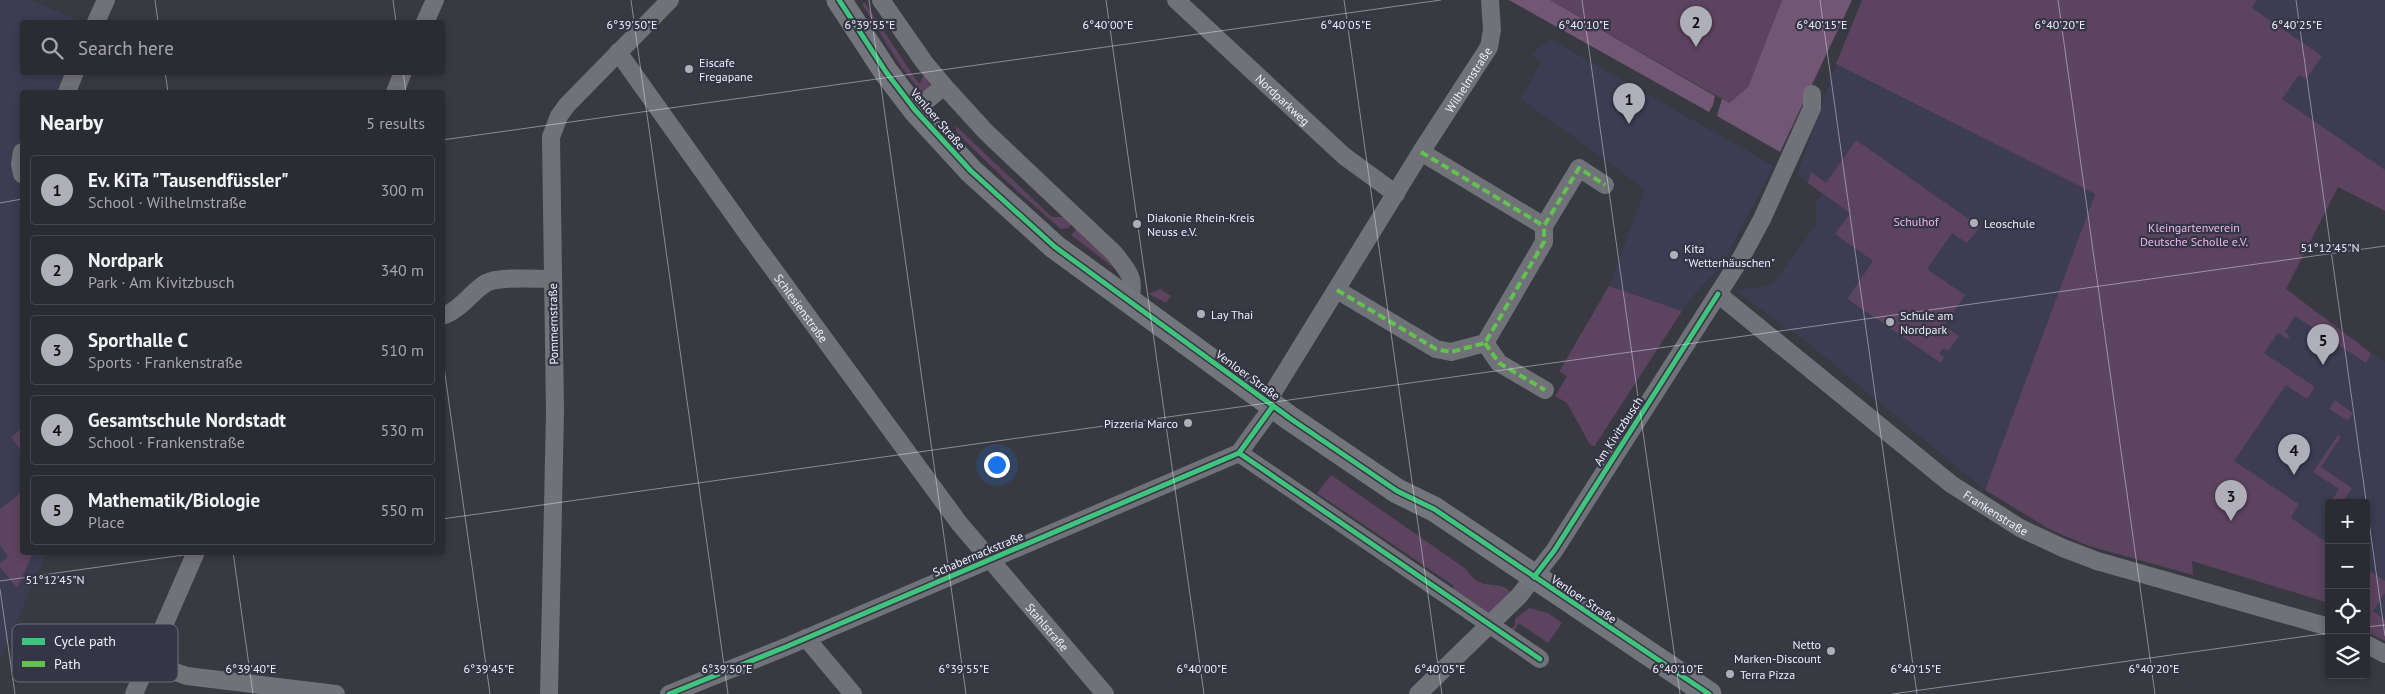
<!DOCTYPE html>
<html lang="en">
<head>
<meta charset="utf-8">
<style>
  body { margin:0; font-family:"PT Sans",sans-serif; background:#37373e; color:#f1f3f6 }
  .controls { position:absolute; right:15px; bottom:15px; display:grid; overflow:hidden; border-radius:5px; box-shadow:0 2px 8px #0003 }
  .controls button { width:45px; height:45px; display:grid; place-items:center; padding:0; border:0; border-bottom:1px solid #47474d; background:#2b2b32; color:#f1f3f6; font:25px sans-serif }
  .you { position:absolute; left:996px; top:464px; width:18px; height:18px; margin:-12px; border:4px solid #fff; border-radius:50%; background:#1a73e8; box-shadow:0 0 0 8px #1a73e833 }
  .badge { display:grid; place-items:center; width:32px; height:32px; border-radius:50%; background:#afafba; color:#111; font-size:16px; font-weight:700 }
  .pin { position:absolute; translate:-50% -41px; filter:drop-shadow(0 1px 2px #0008) }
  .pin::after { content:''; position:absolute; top:26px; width:18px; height:15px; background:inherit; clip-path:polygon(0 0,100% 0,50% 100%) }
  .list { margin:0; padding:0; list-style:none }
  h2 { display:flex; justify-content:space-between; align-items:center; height:65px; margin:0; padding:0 20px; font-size:21px }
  h2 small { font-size:16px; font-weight:400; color:#a6a7ac }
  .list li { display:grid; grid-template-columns:32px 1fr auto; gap:15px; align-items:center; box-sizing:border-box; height:70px; margin:0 10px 10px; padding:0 10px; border:1px solid #47474d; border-radius:5px }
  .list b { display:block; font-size:19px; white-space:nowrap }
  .list p { margin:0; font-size:16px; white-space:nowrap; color:#a6a7ac }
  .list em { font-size:16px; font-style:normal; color:#a6a7ac }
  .icon { flex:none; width:28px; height:28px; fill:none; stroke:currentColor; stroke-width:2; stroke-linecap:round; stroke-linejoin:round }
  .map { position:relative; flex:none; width:2385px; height:694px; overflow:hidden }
  .search { position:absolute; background:#2b2b32; box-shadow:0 2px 8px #0003; left:20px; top:20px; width:425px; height:55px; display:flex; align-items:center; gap:12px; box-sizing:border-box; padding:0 18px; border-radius:5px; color:#a6a7ac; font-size:19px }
  .panel { position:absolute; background:#2b2b32; box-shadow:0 2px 8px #0003; left:20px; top:90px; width:425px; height:465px; border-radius:5px }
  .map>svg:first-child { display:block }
  .built { fill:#3c3c52 }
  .green { fill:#5c435f }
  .forest { fill:#725775 }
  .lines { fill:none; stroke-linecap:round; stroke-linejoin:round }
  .minor { stroke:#717277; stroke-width:18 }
  .secondary { stroke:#74757a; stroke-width:25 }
  .quiet { stroke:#63c152; stroke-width:4; stroke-dasharray:8 4; stroke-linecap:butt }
  .cycleway-casing { stroke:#353546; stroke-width:8 }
  .cycleway { stroke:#40c37c; stroke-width:5 }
  .ticks { fill:none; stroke:#eeeffa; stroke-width:1; stroke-opacity:0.45 }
  .poi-dot { fill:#afafba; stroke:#353546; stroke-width:2 }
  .labels { text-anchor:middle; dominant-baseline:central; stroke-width:4.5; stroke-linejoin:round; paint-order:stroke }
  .poi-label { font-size:12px; fill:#eeeffa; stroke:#353546; text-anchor:start }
  .street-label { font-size:12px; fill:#eeeffa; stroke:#353546 }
  .park-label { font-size:12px; fill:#ebb7ef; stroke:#353546 }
  .key { fill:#353546; stroke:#6c6d7c; stroke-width:1 }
  .key-label { font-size:14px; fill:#eeeffa }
  .ticks-label { font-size:12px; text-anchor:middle; fill:#eeeffa; stroke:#353546; stroke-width:4.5; stroke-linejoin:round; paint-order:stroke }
</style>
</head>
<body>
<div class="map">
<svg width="2385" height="694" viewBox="0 0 2385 694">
  <rect width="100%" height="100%" fill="#393942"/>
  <g class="built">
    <polygon points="0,0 31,0 83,22 22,22 22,72 78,73 70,92 22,92 22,552 46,553 0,660"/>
    <polygon points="2232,0 2385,0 2385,211 2191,111"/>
    <polygon points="1550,39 1774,166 1720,268 1691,298 1682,311 1609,286 1645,189 1521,99 1541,62 1532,54"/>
    <polygon points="1836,64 2095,194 1985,490 1808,343 1735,291 1773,284 1816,224 1816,200 1822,193 1797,175"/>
    <polygon points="2286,289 2384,362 2385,360 2385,641 2366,631 2366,503 2329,503 2329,603 2192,561 2193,575 2168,567 2239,376"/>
  </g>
  <g class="green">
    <polygon points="1550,0 1782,0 1748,87 1729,103"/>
    <polygon points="1862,0 2257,0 2252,8 2322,56 2306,79 2299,75 2282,99 2385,170 2385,211 2338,187 2286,289 2371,353 2366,363 2295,316 2285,332 2290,336 2287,339 2278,333 2264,353 2315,387 2307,399 2286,385 2234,461 2299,504 2291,518 2329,544 2329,603 2192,561 2193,575 2089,546 2051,530 1985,490 2095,194 1836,64"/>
    <polygon points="865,3 919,84 924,75 930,85 930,89 923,95 900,65 862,4"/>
    <polygon points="956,126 1052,217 1067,217 1073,223 1068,228 1061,229 1016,190 956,132"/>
    <polygon points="1856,140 1980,227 1967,243 1952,233 1927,269 1965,295 1944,326 1959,336 1948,351 1943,348 1939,353 1944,357 1941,363 1847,299 1873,261 1835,234 1850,213 1808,183 1811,172 1826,183"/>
    <polygon points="1077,228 1118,264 1123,275 1071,235"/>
    <polygon points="1609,286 1682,311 1594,447 1589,443 1567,403 1555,396 1567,376 1559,372"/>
    <polygon points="1160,289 1171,296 1166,303 1149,294"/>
    <polygon points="2335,400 2353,413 2348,421 2329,409"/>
    <polygon points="22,428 22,452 11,437"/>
    <polygon points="2338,435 2341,437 2321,467 2352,488 2342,503 2330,503 2339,489 2313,472"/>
    <path d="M 1331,475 L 1466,569 C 1483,594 1493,578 1510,591 L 1509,597 L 1492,614 L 1483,615 L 1450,592 L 1454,586 L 1317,493 Z"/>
    <polygon points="22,492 22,552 33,553 17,588 0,567 0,563 8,557 0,545 0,509"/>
    <polygon points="2366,569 2385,581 2385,593 2373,611 2385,620 2385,641 2366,631"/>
    <polygon points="1529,608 1548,613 1562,623 1548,643 1519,623 1512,634 1509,632 1515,625 1515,619"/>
  </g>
  <g class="forest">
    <polygon points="1509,0 1550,0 1715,96 1713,105 1709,112"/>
    <polygon points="1782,0 1852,0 1780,152 1717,116 1722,99 1729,103 1748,87"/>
  </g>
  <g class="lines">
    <g class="minor">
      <polyline points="881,0 924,62 944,86 915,110"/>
      <path id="s1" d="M 1176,0 L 1344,156 L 1396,194"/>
      <polyline points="96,22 106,0"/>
      <polyline points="425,22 435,0"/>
      <path id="s2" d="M 618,52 L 749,236 L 959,523 L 1105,694"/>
      <path d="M 944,86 L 986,132 L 1114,253 C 1128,271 1136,278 1130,300"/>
      <polyline points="67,92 75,72"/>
      <polyline points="395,92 403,72"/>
      <polyline points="22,152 20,164 22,174"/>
      <polyline points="1421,152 1544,226"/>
      <polyline points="1337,290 1436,349 1451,352 1485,343 1544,242 1544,226 1579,168 1605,185"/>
      <path id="s3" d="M 1718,294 L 1951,484 L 2020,528 L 2063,548 L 2097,561 L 2329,627"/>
      <path d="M 442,316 C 461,310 470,293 486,283 C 499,276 537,279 553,279"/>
      <polyline points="1485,343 1499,363 1545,390"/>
      <path id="s4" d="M 1267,402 L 1421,152 L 1489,47 L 1492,30 L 1490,0"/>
      <polyline points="1239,453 1540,659"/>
      <polyline points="806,638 853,694"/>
      <polyline points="2366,644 2385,654"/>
      <polyline points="148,663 187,676 336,694"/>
      <polyline points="134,694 196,552"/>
      <polyline points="549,694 555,412 551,137 559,116 567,105 670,0"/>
      <polyline points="669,694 788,646 1239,453 1273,406"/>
      <polyline points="1418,694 1519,596 1554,551 1741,258 1762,219 1812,108 1812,94"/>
    </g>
    <polyline class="secondary" points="839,0 886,72 915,110 971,171 1055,247 1291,419 1397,491 1434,509 1709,694"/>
    <g class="quiet">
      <polyline points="1421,152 1544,226"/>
      <polyline points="1337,290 1436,349 1451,352 1485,343 1544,242 1544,226 1579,168 1605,185"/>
      <polyline points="1485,343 1499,363 1545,390"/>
    </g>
    <defs>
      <g id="cycleway">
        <polyline points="839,0 886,72 915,110 971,171 1055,247 1291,419 1397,491 1434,509 1709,694"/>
        <polyline points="1239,453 1540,659"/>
        <polyline points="1534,577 1554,551 1718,294"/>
        <polyline points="669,694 788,646 1239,453 1273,406"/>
      </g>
    </defs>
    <use href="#cycleway" class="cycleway-casing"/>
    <use href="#cycleway" class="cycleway"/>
  </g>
  <path class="ticks" d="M 155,0 L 158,22M 393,0 L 396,22M 631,0 L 728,694M 869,0 L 966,694M 1106,0 L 1204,694M 1344,0 L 1442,694M 1582,0 L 1680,694M 1820,0 L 1917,694M 2058,0 L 2155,694M 2296,0 L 2385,636M 165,72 L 168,92M 403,72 L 406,92M 442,140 L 1441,0M 0,203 L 22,199M 442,353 L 490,694M 442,519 L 2385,246M 233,552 L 253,694M 0,581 L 205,552M 0,589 L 15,694M 2366,627 L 2385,625M 1892,694 L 2329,633"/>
  <g class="poi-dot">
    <circle cx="689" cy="69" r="5"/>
    <circle cx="1974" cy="223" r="5"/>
    <circle cx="1137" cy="224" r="5"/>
    <circle cx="1674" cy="255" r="5"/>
    <circle cx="1201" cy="314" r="5"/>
    <circle cx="1890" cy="322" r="5"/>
    <circle cx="1188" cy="423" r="5"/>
    <circle cx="1831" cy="651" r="5"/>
    <circle cx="1730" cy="674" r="5"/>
  </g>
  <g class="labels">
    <g class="poi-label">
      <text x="699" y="62">Eiscafe<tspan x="699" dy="14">Fregapane</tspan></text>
      <text x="1147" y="217">Diakonie Rhein-Kreis<tspan x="1147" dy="14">Neuss e.V.</tspan></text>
      <text x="1984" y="223">Leoschule</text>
      <text x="1684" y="248">Kita<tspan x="1684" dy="14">"Wetterhäuschen"</tspan></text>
      <text x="1211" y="314">Lay Thai</text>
      <text x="1900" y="315">Schule am<tspan x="1900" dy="14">Nordpark</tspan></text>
      <text x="1178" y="423" text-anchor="end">Pizzeria Marco</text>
      <text x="1821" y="644" text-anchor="end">Netto<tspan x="1821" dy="14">Marken-Discount</tspan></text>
      <text x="1740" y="674">Terra Pizza</text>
    </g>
    <g class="street-label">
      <text stroke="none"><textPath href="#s4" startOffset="380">Wilhelmstraße</textPath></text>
      <text stroke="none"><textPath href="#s1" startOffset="146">Nordparkweg</textPath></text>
      <text transform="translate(938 119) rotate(49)">Venloer Straße</text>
      <text stroke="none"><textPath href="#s2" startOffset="315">Schlesienstraße</textPath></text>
      <text transform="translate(553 324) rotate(-91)">Pommernstraße</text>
      <text transform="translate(1248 375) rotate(36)">Venloer Straße</text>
      <text transform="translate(1618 431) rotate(-57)">Am Kivitzbusch</text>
      <text stroke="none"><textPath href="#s3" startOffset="354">Frankenstraße</textPath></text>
      <text transform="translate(978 554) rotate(-23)">Schabernackstraße</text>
      <text transform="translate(1584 599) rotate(34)">Venloer Straße</text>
      <text stroke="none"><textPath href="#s2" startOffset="718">Stahlstraße</textPath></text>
    </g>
    <g class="park-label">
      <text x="1916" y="221">Schulhof</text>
      <text x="2194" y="227">Kleingartenverein<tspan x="2194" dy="14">Deutsche Scholle e.V.</tspan></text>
    </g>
  </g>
  <rect x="12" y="624" width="166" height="58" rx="8" class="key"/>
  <rect x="22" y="638" width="23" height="7" fill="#40c37c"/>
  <rect x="22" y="661" width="23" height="6" fill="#63c152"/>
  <g class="key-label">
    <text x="54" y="646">Cycle path</text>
    <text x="54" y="669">Path</text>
  </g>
  <g class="ticks-label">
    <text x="632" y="29">6°39'50"E</text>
    <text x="870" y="29">6°39'55"E</text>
    <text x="1108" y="29">6°40'00"E</text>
    <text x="1346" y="29">6°40'05"E</text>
    <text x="1584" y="29">6°40'10"E</text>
    <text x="1822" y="29">6°40'15"E</text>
    <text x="2060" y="29">6°40'20"E</text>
    <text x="2297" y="29">6°40'25"E</text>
    <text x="2330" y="252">51°12'45"N</text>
    <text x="55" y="584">51°12'45"N</text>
    <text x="251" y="673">6°39'40"E</text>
    <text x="489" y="673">6°39'45"E</text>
    <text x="727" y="673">6°39'50"E</text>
    <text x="964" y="673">6°39'55"E</text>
    <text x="1202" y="673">6°40'00"E</text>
    <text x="1440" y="673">6°40'05"E</text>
    <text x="1678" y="673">6°40'10"E</text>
    <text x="1916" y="673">6°40'15"E</text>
    <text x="2154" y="673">6°40'20"E</text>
  </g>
</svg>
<div class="controls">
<button>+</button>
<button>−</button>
<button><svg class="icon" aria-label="locate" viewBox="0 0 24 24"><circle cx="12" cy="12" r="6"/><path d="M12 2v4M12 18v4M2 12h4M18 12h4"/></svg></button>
<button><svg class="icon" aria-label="layers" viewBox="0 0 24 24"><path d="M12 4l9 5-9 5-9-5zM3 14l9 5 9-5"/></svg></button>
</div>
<div class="you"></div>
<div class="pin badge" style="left:1629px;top:124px">1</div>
<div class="pin badge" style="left:1696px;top:47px">2</div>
<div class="pin badge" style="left:2231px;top:521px">3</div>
<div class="pin badge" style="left:2294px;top:475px">4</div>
<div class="pin badge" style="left:2323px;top:365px">5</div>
<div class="search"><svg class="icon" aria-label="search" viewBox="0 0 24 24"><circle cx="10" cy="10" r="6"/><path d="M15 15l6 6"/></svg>Search here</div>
<section class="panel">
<h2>Nearby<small>5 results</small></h2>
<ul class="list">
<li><span class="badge">1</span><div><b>Ev. KiTa &quot;Tausendfüssler&quot;</b><p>School · Wilhelmstraße</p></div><em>300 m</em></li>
<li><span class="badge">2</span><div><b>Nordpark</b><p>Park · Am Kivitzbusch</p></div><em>340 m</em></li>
<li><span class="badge">3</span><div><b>Sporthalle C</b><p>Sports · Frankenstraße</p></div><em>510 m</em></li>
<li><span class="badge">4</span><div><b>Gesamtschule Nordstadt</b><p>School · Frankenstraße</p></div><em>530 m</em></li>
<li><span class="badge">5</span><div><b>Mathematik/Biologie</b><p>Place</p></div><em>550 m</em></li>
</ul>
</section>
</div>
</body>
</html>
